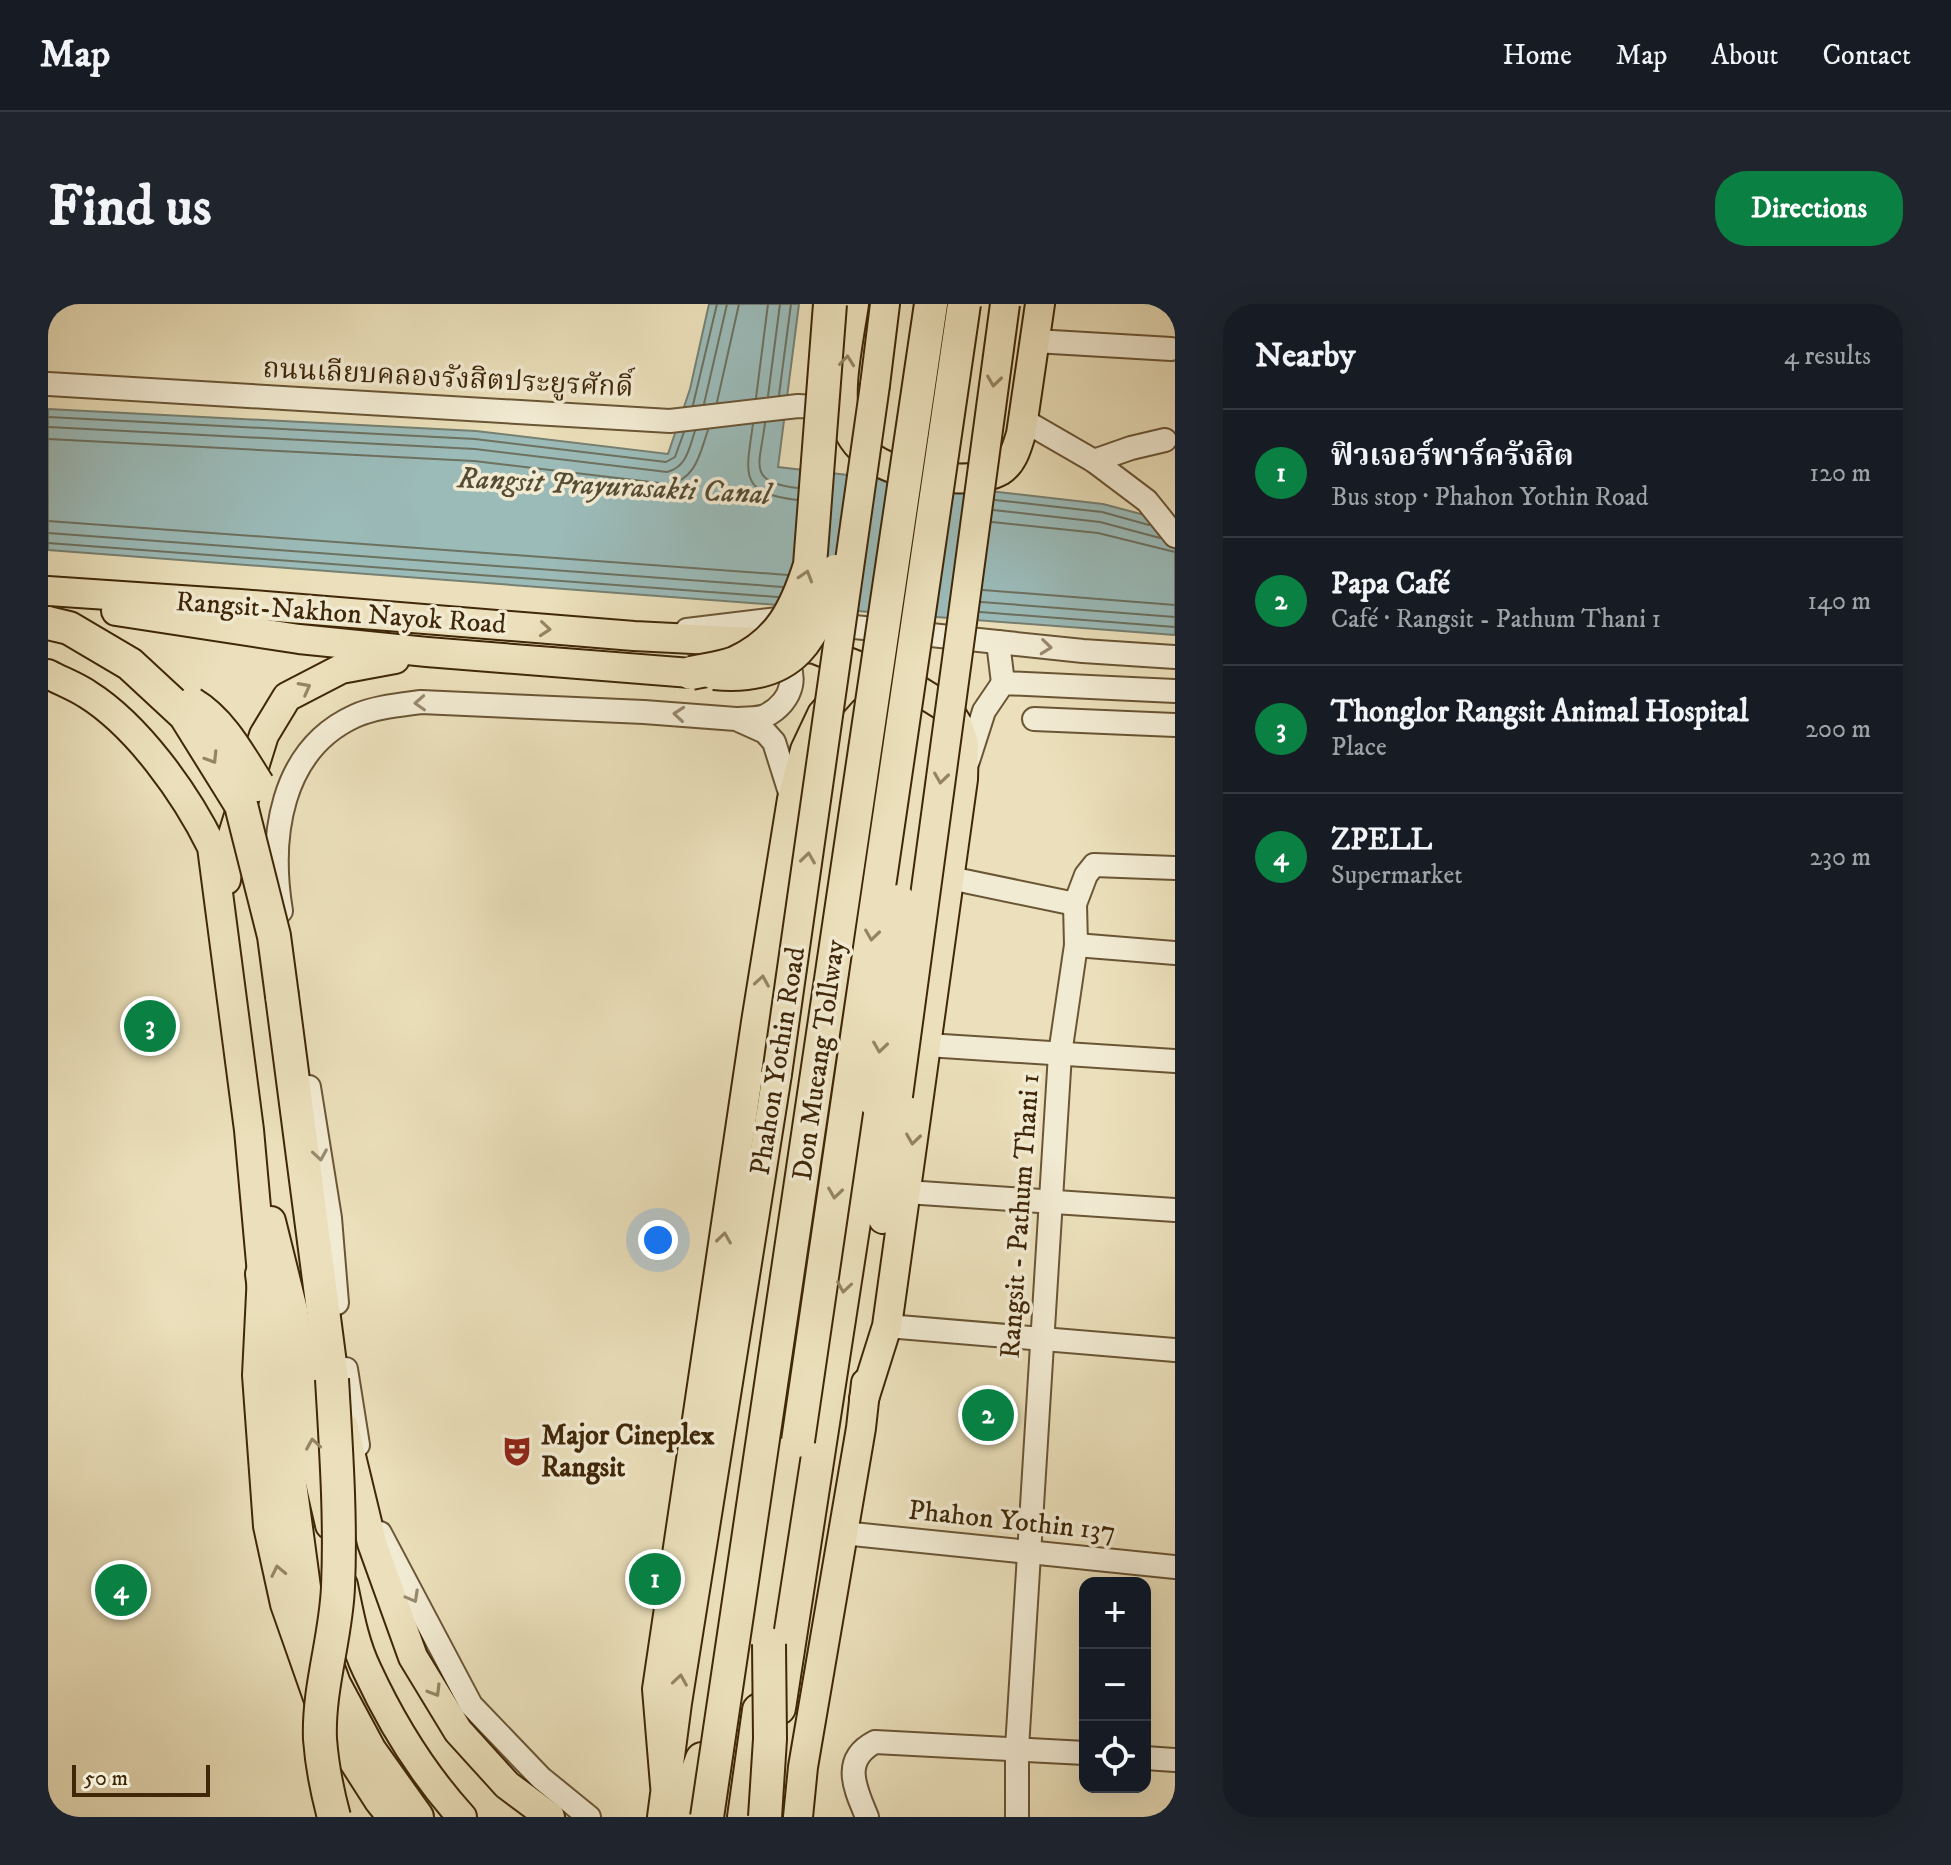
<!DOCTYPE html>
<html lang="en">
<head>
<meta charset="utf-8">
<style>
  body { margin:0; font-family:"IM FELL DW Pica","Noto Serif Thai",serif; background:#20242c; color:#f1f3f6 }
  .controls { position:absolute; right:24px; bottom:24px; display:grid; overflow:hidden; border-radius:16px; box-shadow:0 8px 32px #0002 }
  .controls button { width:72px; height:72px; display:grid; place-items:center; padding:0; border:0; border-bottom:2px solid #363941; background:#171b24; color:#f1f3f6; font:40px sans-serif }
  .scale { position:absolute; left:24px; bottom:20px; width:138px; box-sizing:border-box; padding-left:8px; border:4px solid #3f2708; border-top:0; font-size:22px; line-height:28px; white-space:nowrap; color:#3f2708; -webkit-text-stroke:6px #f2ebd3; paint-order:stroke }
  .you { position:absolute; left:610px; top:936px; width:28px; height:28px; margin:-20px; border:6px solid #fff; border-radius:50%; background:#1a73e8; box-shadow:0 0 0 12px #1a73e833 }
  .badge { display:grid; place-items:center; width:52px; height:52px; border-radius:50%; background:#0b8043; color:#fff; font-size:26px; font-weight:700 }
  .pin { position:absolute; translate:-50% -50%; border:4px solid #fff; box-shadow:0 2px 8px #0006 }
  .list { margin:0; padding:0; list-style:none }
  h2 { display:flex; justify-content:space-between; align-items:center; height:104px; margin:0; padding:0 32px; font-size:34px }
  h2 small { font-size:26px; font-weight:400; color:#9ea1a6 }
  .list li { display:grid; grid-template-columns:52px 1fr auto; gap:24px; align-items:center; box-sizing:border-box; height:128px; padding:0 32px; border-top:2px solid #363941 }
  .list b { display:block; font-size:30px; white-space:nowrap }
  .list p { margin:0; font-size:26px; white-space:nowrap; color:#9ea1a6 }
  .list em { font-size:26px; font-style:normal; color:#9ea1a6 }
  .icon { flex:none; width:44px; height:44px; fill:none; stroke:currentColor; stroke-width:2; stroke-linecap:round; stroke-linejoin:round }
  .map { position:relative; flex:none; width:1127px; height:1513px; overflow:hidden; border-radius:32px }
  header { display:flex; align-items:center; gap:48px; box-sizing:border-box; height:112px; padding:0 40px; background:#171b24; border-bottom:2px solid #363941 }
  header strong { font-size:38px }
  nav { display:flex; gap:44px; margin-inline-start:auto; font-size:28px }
  .intro { display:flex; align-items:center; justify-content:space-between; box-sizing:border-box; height:192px; padding:0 48px }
  h1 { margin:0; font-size:56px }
  .button { padding:20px 36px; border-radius:32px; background:#0b8043; color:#fff; font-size:28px; font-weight:700 }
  main { display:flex; gap:48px; padding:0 48px }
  aside { flex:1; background:#171b24; border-radius:32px; box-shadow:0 8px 32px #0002 }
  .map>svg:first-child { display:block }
  .water { fill:#9bbbb9; stroke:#768072; stroke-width:2 }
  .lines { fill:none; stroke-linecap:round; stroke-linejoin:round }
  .shore { stroke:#6d7160; stroke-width:2 }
  .minor-casing { stroke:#6a5535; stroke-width:26 }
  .major-casing { stroke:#3f2708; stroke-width:32 }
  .highway-casing { stroke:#3f2708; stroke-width:36 }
  .minor { stroke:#f2ebd3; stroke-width:22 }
  .major { stroke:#ebe0bb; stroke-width:28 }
  .highway { stroke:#ebe0bb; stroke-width:32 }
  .major-bridge-casing { stroke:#3f2708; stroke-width:32; stroke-linecap:butt }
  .highway-bridge-casing { stroke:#3f2708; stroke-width:36; stroke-linecap:butt }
  .major-bridge { stroke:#ebe0bb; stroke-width:28 }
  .highway-bridge { stroke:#ebe0bb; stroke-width:32 }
  .oneway { stroke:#958462 }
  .oneway2 { stroke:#98896e }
  .labels { text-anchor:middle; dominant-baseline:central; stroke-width:7; stroke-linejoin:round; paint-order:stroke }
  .street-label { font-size:28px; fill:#3f2708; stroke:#f2ebd3 }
  .poi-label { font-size:28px; font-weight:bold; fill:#3f2708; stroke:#f2ebd3; text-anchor:start }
  .water-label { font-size:30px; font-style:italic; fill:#564c34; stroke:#f2ebd3 }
</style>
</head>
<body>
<header>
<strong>Map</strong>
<nav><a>Home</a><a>Map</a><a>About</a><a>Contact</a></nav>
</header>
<div class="intro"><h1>Find us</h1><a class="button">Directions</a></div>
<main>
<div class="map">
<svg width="1127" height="1513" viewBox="0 0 1127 1513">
  <rect width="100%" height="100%" fill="#ebe0bb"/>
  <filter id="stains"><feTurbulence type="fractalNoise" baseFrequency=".0025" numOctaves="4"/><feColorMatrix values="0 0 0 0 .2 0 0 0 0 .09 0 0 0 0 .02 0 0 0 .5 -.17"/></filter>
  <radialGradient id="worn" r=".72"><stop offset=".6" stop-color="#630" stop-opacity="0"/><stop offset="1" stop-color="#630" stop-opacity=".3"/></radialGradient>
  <polygon class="water" points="661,0 751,0 730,163 1055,200 1127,219 1127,331 0,246 0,105 428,127 620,150 642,85"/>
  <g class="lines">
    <g class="shore">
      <polyline points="731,91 743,0"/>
      <polyline points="720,92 732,0"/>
      <polyline points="708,94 720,0"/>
      <polyline points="669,98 691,0"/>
      <polyline points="656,100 679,0"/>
      <polyline points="645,101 669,0"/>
      <polyline points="0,113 427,135 618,158 627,153 636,128"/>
      <path d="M 717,119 C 712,161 698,178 750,184"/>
      <path d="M 705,120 C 698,170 690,189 749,196"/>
      <path d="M 0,123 L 427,145 L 619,168 C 639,163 641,144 647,127"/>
      <path d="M 0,135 L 426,157 L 620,180 C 648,176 652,149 660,126"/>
      <polyline points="947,196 1054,208 1101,221"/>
      <polyline points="945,206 1052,218 1112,234"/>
      <polyline points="0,217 740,271"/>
      <polyline points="944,218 1050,229 1127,248"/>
      <polyline points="0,229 735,283"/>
      <polyline points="0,239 730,293"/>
      <polyline points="935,286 1127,301"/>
      <polyline points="933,298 1127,313"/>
      <polyline points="932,308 1127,323"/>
    </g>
    <defs>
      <g id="minor">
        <polyline points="987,37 1123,45"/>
        <polyline points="0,80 622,117 750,102 789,104"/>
        <polyline points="975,116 1046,157 1099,197 1127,232"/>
        <polyline points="1046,157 1083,144 1117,136"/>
        <polyline points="639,326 730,315 1035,347 1127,353"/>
        <polyline points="950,338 955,379"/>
        <path d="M 691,415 C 700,414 709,415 717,412 C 745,398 755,366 727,346"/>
        <polyline points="986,415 1127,421"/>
        <polyline points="920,457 936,407 955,379 1127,387"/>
        <polyline points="902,574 1027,600"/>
        <path d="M 233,607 C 221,534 232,446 307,412 C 327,403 351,401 373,398 L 596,408 L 688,415 L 717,428 L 726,438 L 744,495"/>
        <polyline points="1028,641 1127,649"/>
        <polyline points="879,741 1127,757"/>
        <polyline points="261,783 282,914 289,999"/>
        <polyline points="858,888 1127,906"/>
        <polyline points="839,1022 1127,1046"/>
        <polyline points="298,1065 310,1141"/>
        <polyline points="332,1229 423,1401 493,1474 541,1513"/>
        <polyline points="795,1229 1127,1263"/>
        <polyline points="1097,1454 1127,1456"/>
        <path d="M 819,1513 C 808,1486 792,1456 827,1438 L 1037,1449"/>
        <polyline points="969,1513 969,1444 1012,750 1028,641 1027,600 1038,571 1046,561 1127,564"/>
      </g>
      <g id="major">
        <path d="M 806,0 C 801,35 788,90 799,123 C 805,140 821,154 837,161 C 862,173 928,181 952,167 C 965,159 969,143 973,130 L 992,0"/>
        <polyline points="827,81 837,0"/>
        <polyline points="0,287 192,300 586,332 704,338 767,345 868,385 900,405 910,421 916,440 915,475 839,1022 816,1095"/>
        <polyline points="68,307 251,335 379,348 643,369"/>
        <path d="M 0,370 C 13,377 27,382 39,390 C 90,422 138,490 164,543 L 201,826 L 214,970 L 209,1071 L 220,1222 L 237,1300 L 276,1411 L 331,1497 L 344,1513"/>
        <polyline points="178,576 183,537 216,431 239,393 293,365 347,355"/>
        <polyline points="835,915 850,792"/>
        <polyline points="223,917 245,1006 270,1169 282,1221"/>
        <polyline points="296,1123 324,1239 365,1353 410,1427 459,1481 502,1513"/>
        <path d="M 295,1281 C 301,1310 306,1339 319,1366 C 343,1418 375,1470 414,1513"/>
        <polyline points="617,1481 609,1385 708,718 744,495 757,446 774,410 797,384 812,378 841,378"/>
        <polyline points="614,1513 629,1399 729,770"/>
        <polyline points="750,1513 755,1463 813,1124 818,1079"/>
      </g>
      <g id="highway">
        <polyline points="234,692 284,1075"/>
        <polyline points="214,970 259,1306 286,1380 322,1447 369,1513"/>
        <polyline points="731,1404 825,795"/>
        <polyline points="632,1513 654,1455"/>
        <polyline points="696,1513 711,1406"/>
      </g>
    </defs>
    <use href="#minor" class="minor-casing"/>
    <use href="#major" class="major-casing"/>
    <use href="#highway" class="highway-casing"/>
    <use href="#minor" class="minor"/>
    <use href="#major" class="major"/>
    <use href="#highway" class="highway"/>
    <defs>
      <g id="major-bridge">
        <path d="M 666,371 C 747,379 771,335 787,265"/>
        <polyline points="729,770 827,81"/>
        <polyline points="850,792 957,0"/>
      </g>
      <g id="highway-bridge">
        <polyline points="0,319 21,324 82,360 137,411 193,501 226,632 234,692"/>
        <path d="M 643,369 C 657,366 674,364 687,359 C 732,339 748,305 762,261 L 782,0"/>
        <path d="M 144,400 C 174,418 192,453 210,481"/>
        <polyline points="825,795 851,597"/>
        <path d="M 284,1075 C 288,1145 293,1214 290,1283 C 288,1334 270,1384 272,1435 C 274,1462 279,1487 286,1513"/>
        <polyline points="750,1137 916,0"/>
        <polyline points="659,1513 883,0"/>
        <polyline points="717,1513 722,1435 721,1340"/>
      </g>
    </defs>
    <use href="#major-bridge" class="major-bridge-casing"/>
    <use href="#highway-bridge" class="highway-bridge-casing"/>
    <use href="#major-bridge" class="major-bridge"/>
    <use href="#highway-bridge" class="highway-bridge"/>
  </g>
  <defs><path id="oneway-chevron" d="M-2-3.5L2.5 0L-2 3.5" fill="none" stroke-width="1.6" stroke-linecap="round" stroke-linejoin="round" transform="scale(2)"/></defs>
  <g class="oneway">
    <use href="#oneway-chevron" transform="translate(799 57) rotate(-84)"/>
    <use href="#oneway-chevron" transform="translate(946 77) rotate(98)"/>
    <use href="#oneway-chevron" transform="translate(758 272) rotate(-73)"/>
    <use href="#oneway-chevron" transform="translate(497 325) rotate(5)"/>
    <use href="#oneway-chevron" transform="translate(257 384) rotate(-28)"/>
    <use href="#oneway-chevron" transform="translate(164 454) rotate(58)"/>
    <use href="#oneway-chevron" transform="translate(893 474) rotate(98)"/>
    <use href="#oneway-chevron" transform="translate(760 554) rotate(-82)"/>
    <use href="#oneway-chevron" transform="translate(824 631) rotate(98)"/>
    <use href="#oneway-chevron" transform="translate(714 677) rotate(-81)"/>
    <use href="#oneway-chevron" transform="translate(832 743) rotate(98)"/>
    <use href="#oneway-chevron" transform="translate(865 835) rotate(98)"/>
    <use href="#oneway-chevron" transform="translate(787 889) rotate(98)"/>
    <use href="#oneway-chevron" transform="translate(676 934) rotate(-82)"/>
    <use href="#oneway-chevron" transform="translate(796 983) rotate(99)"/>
    <use href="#oneway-chevron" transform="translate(265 1140) rotate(-99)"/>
    <use href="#oneway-chevron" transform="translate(230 1267) rotate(-102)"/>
    <use href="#oneway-chevron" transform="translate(632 1376) rotate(-81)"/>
    <use href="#oneway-chevron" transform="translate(387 1387) rotate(59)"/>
  </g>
  <g class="oneway2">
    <use href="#oneway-chevron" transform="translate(998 343) rotate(6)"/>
    <use href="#oneway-chevron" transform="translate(372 399) rotate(177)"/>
    <use href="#oneway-chevron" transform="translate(631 410) rotate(-175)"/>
    <use href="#oneway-chevron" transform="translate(272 851) rotate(81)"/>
    <use href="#oneway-chevron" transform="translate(365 1293) rotate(61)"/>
  </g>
  <defs>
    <symbol id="theatre-bare" viewBox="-9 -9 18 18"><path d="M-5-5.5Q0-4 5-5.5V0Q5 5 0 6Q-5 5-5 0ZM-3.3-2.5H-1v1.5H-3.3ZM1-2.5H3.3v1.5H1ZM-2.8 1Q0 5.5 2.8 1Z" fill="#8f2418" stroke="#f2ebd3" stroke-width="2.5" paint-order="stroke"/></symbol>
  </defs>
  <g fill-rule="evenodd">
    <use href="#theatre-bare" x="447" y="1125" width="44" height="44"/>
  </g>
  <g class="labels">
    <g class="street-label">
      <text transform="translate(400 74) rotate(3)">ถนนเลียบคลองรังสิตประยูรศักดิ์</text>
      <text transform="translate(293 309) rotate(4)">Rangsit-Nakhon Nayok Road</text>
      <text transform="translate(771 756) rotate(-82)">Don Mueang Tollway</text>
      <text transform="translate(730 757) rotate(-81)">Phahon Yothin Road</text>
      <text transform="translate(972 912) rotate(-86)">Rangsit - Pathum Thani 1</text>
      <text transform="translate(964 1217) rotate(6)">Phahon Yothin 137</text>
    </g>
    <g class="poi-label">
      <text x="493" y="1131">Major Cineplex<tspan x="493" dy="32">Rangsit</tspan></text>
    </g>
    <g class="water-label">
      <text transform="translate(566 183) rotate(3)">Rangsit Prayurasakti Canal</text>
    </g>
  </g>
  <rect width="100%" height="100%" filter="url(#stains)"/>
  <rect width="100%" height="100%" fill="url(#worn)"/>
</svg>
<div class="controls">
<button>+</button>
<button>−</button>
<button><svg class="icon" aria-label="locate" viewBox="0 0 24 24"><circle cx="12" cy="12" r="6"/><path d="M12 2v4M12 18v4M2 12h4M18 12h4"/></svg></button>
</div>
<div class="scale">50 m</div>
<div class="you"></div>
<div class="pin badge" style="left:607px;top:1275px">1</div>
<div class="pin badge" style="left:940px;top:1111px">2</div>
<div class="pin badge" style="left:102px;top:722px">3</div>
<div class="pin badge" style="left:73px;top:1286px">4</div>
</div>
<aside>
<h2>Nearby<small>4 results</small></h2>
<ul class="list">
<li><span class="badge">1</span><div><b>ฟิวเจอร์พาร์ครังสิต</b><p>Bus stop · Phahon Yothin Road</p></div><em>120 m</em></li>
<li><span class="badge">2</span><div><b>Papa Café</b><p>Café · Rangsit - Pathum Thani 1</p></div><em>140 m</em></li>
<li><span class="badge">3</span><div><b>Thonglor Rangsit Animal Hospital</b><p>Place</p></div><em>200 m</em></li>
<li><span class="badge">4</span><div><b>ZPELL</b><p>Supermarket</p></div><em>230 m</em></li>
</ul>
</aside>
</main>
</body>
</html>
